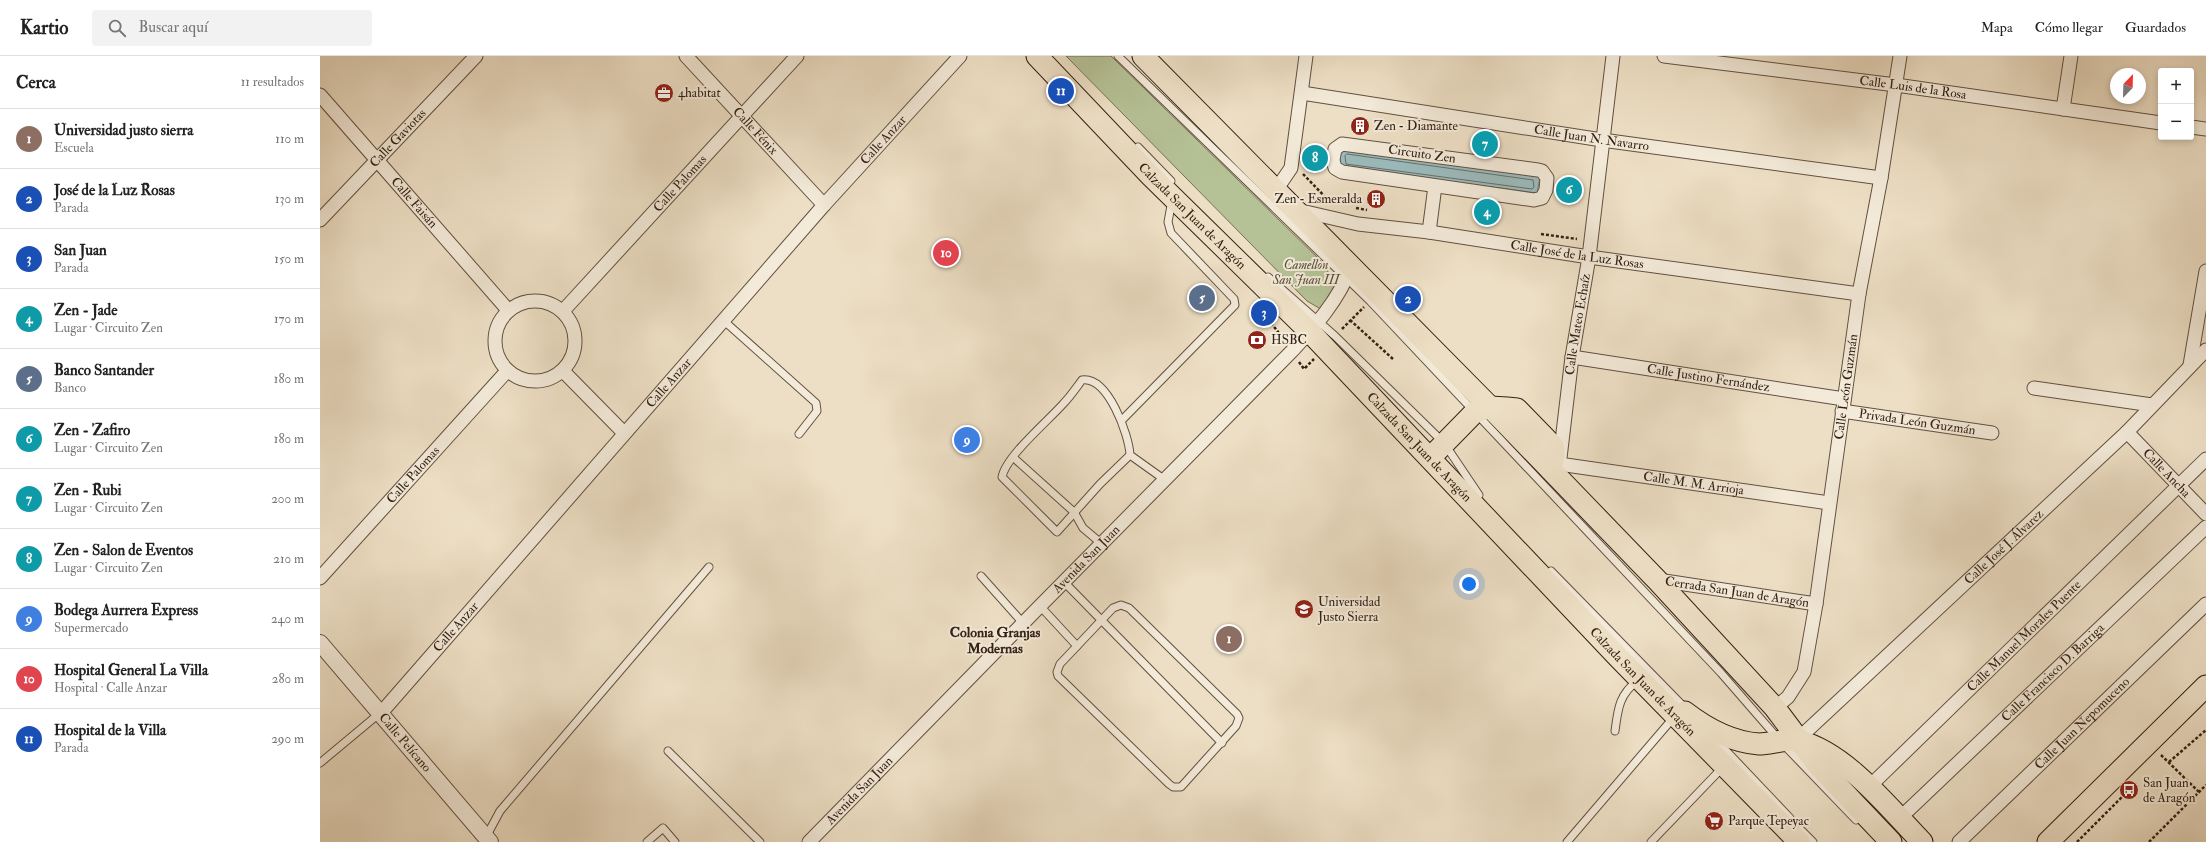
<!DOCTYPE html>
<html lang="es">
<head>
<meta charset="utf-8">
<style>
  body { margin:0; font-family:"IM FELL Double Pica",serif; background:#f2f2f2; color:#222 }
  .controls { position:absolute; right:12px; top:12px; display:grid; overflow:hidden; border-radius:4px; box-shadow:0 2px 6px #0003 }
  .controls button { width:36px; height:36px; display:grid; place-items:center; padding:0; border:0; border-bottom:1px solid #e0e0e0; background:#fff; color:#222; font:20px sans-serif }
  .compass { position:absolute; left:1790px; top:12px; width:36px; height:36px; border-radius:50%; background:#fff; box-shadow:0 2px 6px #0003; rotate:23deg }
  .you { position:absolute; left:1149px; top:528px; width:14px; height:14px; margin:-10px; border:3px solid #fff; border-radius:50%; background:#1a73e8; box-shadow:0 0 0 6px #1a73e833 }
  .badge { display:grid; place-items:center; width:26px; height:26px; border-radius:50%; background:#b45309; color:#fff; font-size:13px; font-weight:700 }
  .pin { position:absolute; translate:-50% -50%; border:2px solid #fff; box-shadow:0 1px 4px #0006 }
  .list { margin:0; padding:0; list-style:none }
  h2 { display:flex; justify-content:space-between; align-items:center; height:52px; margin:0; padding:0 16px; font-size:17px }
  h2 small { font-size:13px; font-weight:400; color:#767676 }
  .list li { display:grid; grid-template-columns:26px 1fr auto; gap:12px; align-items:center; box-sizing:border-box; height:60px; padding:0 16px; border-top:1px solid #e0e0e0 }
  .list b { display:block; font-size:15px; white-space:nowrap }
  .list p { margin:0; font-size:13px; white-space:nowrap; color:#767676 }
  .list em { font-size:13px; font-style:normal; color:#767676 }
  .icon { flex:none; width:22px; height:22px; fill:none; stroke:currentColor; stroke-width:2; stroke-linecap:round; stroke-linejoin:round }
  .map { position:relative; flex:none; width:1886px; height:786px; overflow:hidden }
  header { display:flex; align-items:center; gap:24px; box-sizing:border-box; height:56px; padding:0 20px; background:#fff; border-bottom:1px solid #e0e0e0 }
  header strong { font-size:19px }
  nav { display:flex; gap:22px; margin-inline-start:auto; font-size:14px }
  .search { width:280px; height:36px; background:#f2f2f2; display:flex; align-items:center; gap:10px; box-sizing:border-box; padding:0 14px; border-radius:4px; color:#767676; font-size:15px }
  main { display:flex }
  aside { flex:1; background:#fff }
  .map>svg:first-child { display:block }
  .green { fill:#b5c296; stroke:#747155 }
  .water { fill:#9bbbbd; stroke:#717d79 }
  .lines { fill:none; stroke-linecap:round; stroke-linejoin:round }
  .shore { stroke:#676e68; stroke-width:1 }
  .service-casing { stroke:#625040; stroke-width:9 }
  .minor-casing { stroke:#625040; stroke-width:15 }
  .tertiary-casing { stroke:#625040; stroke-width:18 }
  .primary-casing { stroke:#332014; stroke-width:23 }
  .path { stroke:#332014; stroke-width:2.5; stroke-dasharray:3 2; stroke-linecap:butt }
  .service { stroke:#f3ead9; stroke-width:7 }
  .minor { stroke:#f3ead9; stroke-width:13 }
  .tertiary { stroke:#f3ead9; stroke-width:16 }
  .primary { stroke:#eddfc5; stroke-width:21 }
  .labels { text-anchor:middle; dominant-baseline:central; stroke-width:4; stroke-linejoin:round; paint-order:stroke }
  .street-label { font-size:13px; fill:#332014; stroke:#f3ead9 }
  .poi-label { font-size:13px; fill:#332014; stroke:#f3ead9; text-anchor:start }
  .park-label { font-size:13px; font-style:italic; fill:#5a513b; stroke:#f3ead9 }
  .neighbourhood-label { font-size:14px; font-weight:bold; fill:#332014; stroke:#f3ead9 }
</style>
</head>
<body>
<header>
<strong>Kartio</strong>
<div class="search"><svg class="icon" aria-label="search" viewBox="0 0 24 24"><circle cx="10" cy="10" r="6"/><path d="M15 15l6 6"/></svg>Buscar aquí</div>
<nav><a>Mapa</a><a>Cómo llegar</a><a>Guardados</a></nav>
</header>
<main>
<aside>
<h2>Cerca<small>11 resultados</small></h2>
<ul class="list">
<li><span class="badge" style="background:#8d6e63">1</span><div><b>Universidad justo sierra</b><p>Escuela</p></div><em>110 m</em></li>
<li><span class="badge" style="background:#1a4fb4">2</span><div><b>José de la Luz Rosas</b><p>Parada</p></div><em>130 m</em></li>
<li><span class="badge" style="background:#1a4fb4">3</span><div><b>San Juan</b><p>Parada</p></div><em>150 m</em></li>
<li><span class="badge" style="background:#0f9aa8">4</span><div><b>Zen - Jade</b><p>Lugar · Circuito Zen</p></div><em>170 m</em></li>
<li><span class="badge" style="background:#5c6f8a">5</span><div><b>Banco Santander</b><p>Banco</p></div><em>180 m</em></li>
<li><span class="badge" style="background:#0f9aa8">6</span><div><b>Zen - Zafiro</b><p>Lugar · Circuito Zen</p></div><em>180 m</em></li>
<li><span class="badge" style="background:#0f9aa8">7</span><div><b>Zen - Rubi</b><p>Lugar · Circuito Zen</p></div><em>200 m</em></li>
<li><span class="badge" style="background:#0f9aa8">8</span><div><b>Zen - Salon de Eventos</b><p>Lugar · Circuito Zen</p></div><em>210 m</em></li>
<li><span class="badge" style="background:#3f7fe0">9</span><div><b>Bodega Aurrera Express</b><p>Supermercado</p></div><em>240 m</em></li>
<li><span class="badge" style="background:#e0444e">10</span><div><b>Hospital General La Villa</b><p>Hospital · Calle Anzar</p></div><em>280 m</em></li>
<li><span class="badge" style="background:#1a4fb4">11</span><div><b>Hospital de la Villa</b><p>Parada</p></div><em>290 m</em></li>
</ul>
</aside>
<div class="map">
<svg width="1886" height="786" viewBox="0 0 1886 786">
  <rect width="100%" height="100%" fill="#eddfc5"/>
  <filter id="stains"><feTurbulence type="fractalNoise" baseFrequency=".005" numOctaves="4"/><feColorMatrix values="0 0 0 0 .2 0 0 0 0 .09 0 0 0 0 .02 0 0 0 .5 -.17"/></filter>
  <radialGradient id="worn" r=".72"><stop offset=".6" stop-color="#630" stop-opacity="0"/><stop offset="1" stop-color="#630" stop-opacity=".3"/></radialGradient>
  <polygon class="green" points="746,0 791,0 1001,205 1016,228 1004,255 987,245"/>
  <polygon class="water" points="1021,93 1220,121 1217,137 1019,111"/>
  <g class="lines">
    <polygon class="shore" points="1027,98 1213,124 1214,131 1212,133 1026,108 1025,100"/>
    <defs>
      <g id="service">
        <polyline points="798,0 1050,245 1401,617 1461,686 1536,764"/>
        <polyline points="818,91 851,125"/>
        <polyline points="948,221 1015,280 1124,387 1159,439"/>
        <polyline points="403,264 496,347 497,355 479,378"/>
        <polyline points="802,364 915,249 914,243 851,177 848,166 852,144"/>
        <path d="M 810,399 L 780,428 L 737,476 L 682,421 C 686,400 728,365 743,348 C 750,341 756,332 762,324 C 788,320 809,379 810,399 L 845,424"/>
        <polyline points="694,402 754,456 763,472 782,488"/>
        <polyline points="1231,515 1366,653"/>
        <polyline points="661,520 703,567"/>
        <polyline points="744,526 902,687"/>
        <polygon points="801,549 809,552 917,658 919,662 916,670 861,731 853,731 849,728 738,620 737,616 740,608 793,552"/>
        <polyline points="720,550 757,590"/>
        <path d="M 1295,675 C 1298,652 1299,639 1318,624"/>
        <polyline points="1396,684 1470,762"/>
        <polyline points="348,695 440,786"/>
        <polyline points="0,707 60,657"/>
        <polyline points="1481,774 1493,786"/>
        <polyline points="166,781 180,755 389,511"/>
        <polyline points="327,786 343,772 355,786"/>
        <polyline points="1247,786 1354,661"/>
        <polyline points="1331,786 1403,711"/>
      </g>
      <g id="minor">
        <path id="s1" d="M 366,0 L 504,149"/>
        <path id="s2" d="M 1344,0 L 1576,29 L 1841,67"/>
        <path id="s3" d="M 982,37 L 1282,84 L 1561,122"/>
        <path id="s4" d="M 0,39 L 188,254"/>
        <polyline points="1743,53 1751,0"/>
        <polyline points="1871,71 1886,73"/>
        <polygon points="1022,88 1218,114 1222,115 1227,122 1226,134 1222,142 1214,144 1022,116 1015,112 1013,104 1015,93"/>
        <polyline points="956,134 971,112 986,0"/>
        <path id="s5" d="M 977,154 L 1038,168 L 1109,176 L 1269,201 L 1539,238"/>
        <path id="s6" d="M 0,164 L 156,0"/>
        <polyline points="1109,176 1115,130"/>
        <circle cx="215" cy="285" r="40"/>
        <path id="s7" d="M 243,255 L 477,0"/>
        <path id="s8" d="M 1252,301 L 1524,343"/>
        <polyline points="1870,309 1886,215"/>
        <polyline points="243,315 304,377"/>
        <polyline points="1714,332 1832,349"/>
        <path id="s9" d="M 1522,355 L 1672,377"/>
        <path id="s10" d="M 1807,376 L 1886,458"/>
        <path id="s11" d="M 1240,402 L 1252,301 L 1269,201 L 1293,0"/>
        <path id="s12" d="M 1239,408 L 1509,447"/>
        <path id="s13" d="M 0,522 L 187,315"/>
        <path id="s14" d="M 1338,524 L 1496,548"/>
        <path id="s15" d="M 1455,652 L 1468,641 L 1484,616 L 1496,548 L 1539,238 L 1561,122 L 1580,0"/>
        <path id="s16" d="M 61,657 L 504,149 L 640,0"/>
        <path id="s17" d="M 1477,684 L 1807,376 L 1886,294"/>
        <path id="s18" d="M 1550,730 L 1886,403"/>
        <path id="s19" d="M 1580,762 L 1886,471"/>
        <path id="s20" d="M 489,786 L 720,550 L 972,295 C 996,269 1018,245 1031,211"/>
        <path id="s21" d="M 1639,786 L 1886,548"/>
      </g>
      <g id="tertiary">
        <path id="s22" d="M 0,587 L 170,786"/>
      </g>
      <g id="primary">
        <path id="s23" d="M 717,0 L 831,120 L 990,276 L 1298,601 L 1479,786"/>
        <polyline points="823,0 1170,351 1337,524 1455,652 1497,708 1571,786"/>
        <polyline points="1111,401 1155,356 1170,351 1187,352 1197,353 1233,390 1234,401 1230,413"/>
        <path d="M 1365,656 C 1387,673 1411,686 1439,688 C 1451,688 1467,682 1479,685 C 1526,697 1569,752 1602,786"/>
        <polyline points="1728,786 1886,630"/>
      </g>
    </defs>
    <use href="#service" class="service-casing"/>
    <use href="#minor" class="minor-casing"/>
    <use href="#tertiary" class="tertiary-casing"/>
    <use href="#primary" class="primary-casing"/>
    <g class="path">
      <polyline points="983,118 1012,148"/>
      <polyline points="1036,152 1047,154"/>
      <polyline points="1221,178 1257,183"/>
      <polyline points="945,259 965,285"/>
      <polyline points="1030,264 1073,303"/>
      <polyline points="1022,273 1044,251"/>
      <polyline points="979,306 984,313 994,303"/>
      <polyline points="1841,699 1879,736"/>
      <polyline points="1849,706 1886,674"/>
      <polyline points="1757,786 1809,734"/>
      <polyline points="1829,786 1886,729"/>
    </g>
    <use href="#service" class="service"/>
    <use href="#minor" class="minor"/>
    <use href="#tertiary" class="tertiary"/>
    <use href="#primary" class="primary"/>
  </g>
  <defs>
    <symbol id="office-disc" viewBox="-11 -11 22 22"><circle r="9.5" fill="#8f2418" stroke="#f3ead9"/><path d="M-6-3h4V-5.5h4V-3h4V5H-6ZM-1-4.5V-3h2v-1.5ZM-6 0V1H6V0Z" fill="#fff"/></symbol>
    <symbol id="building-disc" viewBox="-11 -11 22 22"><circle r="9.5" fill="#8f2418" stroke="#f3ead9"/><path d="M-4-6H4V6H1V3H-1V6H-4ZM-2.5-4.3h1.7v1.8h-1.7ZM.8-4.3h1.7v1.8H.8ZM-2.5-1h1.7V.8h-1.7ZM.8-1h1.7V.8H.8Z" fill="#fff"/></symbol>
    <symbol id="bank-disc" viewBox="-11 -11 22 22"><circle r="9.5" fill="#8f2418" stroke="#f3ead9"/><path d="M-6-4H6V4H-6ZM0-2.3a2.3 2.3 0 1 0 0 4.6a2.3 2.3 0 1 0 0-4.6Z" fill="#fff"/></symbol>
    <symbol id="university-disc" viewBox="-11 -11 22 22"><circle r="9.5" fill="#8f2418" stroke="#f3ead9"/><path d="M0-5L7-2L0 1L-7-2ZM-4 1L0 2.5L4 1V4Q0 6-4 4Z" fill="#fff"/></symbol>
    <symbol id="bus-disc" viewBox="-11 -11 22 22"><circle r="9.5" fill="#8f2418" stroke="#f3ead9"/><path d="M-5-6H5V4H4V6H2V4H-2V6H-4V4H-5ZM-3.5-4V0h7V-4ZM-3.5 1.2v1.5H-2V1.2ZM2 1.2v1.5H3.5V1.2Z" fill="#fff"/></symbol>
    <symbol id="supermarket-disc" viewBox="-11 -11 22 22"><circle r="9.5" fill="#8f2418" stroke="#f3ead9"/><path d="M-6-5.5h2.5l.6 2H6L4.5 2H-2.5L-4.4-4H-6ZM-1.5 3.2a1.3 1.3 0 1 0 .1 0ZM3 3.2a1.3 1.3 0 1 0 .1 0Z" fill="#fff"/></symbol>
  </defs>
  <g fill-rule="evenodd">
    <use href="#office-disc" x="333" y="26" width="22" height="22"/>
    <use href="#building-disc" x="1029" y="59" width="22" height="22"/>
    <use href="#building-disc" x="1045" y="132" width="22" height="22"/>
    <use href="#bank-disc" x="926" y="273" width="22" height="22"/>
    <use href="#university-disc" x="973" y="542" width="22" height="22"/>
    <use href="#bus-disc" x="1798" y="723" width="22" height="22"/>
    <use href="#supermarket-disc" x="1383" y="754" width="22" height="22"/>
  </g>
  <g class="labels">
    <g class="street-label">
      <text stroke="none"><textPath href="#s2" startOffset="251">Calle Luis de la Rosa</textPath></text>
      <text stroke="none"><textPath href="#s1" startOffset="102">Calle Fénix</textPath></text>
      <text stroke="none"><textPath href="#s6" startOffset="113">Calle Gaviotas</textPath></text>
      <text stroke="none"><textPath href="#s3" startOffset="293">Calle Juan N. Navarro</textPath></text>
      <text stroke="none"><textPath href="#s16" startOffset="762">Calle Anzar</textPath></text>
      <text transform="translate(1102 98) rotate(8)">Circuito Zen</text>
      <text stroke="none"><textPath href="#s7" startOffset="173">Calle Palomas</textPath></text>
      <text stroke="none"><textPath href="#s4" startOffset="143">Calle Faisán</textPath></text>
      <text stroke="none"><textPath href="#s23" startOffset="223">Calzada San Juan de Aragón</textPath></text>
      <text stroke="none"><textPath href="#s5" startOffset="284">Calle José de la Luz Rosas</textPath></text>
      <text stroke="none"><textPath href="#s11" startOffset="135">Calle Mateo Echaíz</textPath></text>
      <text stroke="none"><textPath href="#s8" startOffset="138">Calle Justino Fernández</textPath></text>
      <text stroke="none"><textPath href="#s16" startOffset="438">Calle Anzar</textPath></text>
      <text stroke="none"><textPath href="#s15" startOffset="335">Calle León Guzmán</textPath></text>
      <text stroke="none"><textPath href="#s9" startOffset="76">Privada León Guzmán</textPath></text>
      <text stroke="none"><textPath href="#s23" startOffset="547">Calzada San Juan de Aragón</textPath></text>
      <text stroke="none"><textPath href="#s10" startOffset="57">Calle Ancha</textPath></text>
      <text stroke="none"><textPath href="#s13" startOffset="139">Calle Palomas</textPath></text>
      <text stroke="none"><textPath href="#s12" startOffset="136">Calle M. M. Arrioja</textPath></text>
      <text stroke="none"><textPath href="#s17" startOffset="283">Calle José J. Álvarez</textPath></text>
      <text stroke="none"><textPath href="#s20" startOffset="396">Avenida San Juan</textPath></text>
      <text stroke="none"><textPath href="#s14" startOffset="80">Cerrada San Juan de Aragón</textPath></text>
      <text stroke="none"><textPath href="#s16" startOffset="114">Calle Anzar</textPath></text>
      <text stroke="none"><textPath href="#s18" startOffset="215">Calle Manuel Morales Puente</textPath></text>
      <text stroke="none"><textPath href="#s19" startOffset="211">Calle Francisco D. Barriga</textPath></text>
      <text stroke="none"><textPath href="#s23" startOffset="871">Calzada San Juan de Aragón</textPath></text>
      <text stroke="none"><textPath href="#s21" startOffset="171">Calle Juan Nepomuceno</textPath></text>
      <text stroke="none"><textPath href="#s22" startOffset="131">Calle Pelícano</textPath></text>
      <text stroke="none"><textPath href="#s20" startOffset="72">Avenida San Juan</textPath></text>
    </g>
    <g class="poi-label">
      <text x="358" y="37">4habitat</text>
      <text x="1054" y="70">Zen - Diamante</text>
      <text x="1042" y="143" text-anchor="end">Zen - Esmeralda</text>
      <text x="951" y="284">HSBC</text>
      <text x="998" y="546">Universidad<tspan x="998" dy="15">Justo Sierra</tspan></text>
      <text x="1823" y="727">San Juan<tspan x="1823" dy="15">de Aragón</tspan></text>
      <text x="1408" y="765">Parque Tepeyac</text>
    </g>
    <g class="park-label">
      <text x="986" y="209">Camellon<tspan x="986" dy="15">San Juan III</tspan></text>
    </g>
    <g class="neighbourhood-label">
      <text x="675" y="576">Colonia Granjas<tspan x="675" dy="16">Modernas</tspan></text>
    </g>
  </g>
  <rect width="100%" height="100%" filter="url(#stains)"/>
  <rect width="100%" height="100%" fill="url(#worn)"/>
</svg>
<div class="controls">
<button>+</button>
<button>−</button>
</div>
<svg class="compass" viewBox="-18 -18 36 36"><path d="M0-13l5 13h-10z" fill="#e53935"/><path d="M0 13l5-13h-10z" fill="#767676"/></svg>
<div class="you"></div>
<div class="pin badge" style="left:909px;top:583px;background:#8d6e63">1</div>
<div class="pin badge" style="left:1088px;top:243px;background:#1a4fb4">2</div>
<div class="pin badge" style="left:944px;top:257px;background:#1a4fb4">3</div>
<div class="pin badge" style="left:1167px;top:156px;background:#0f9aa8">4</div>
<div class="pin badge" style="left:882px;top:242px;background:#5c6f8a">5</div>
<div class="pin badge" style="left:1249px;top:134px;background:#0f9aa8">6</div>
<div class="pin badge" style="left:1165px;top:88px;background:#0f9aa8">7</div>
<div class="pin badge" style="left:995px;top:102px;background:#0f9aa8">8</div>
<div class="pin badge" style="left:647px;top:384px;background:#3f7fe0">9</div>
<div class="pin badge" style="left:626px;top:197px;background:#e0444e">10</div>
<div class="pin badge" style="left:741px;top:35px;background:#1a4fb4">11</div>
</div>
</main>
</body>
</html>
